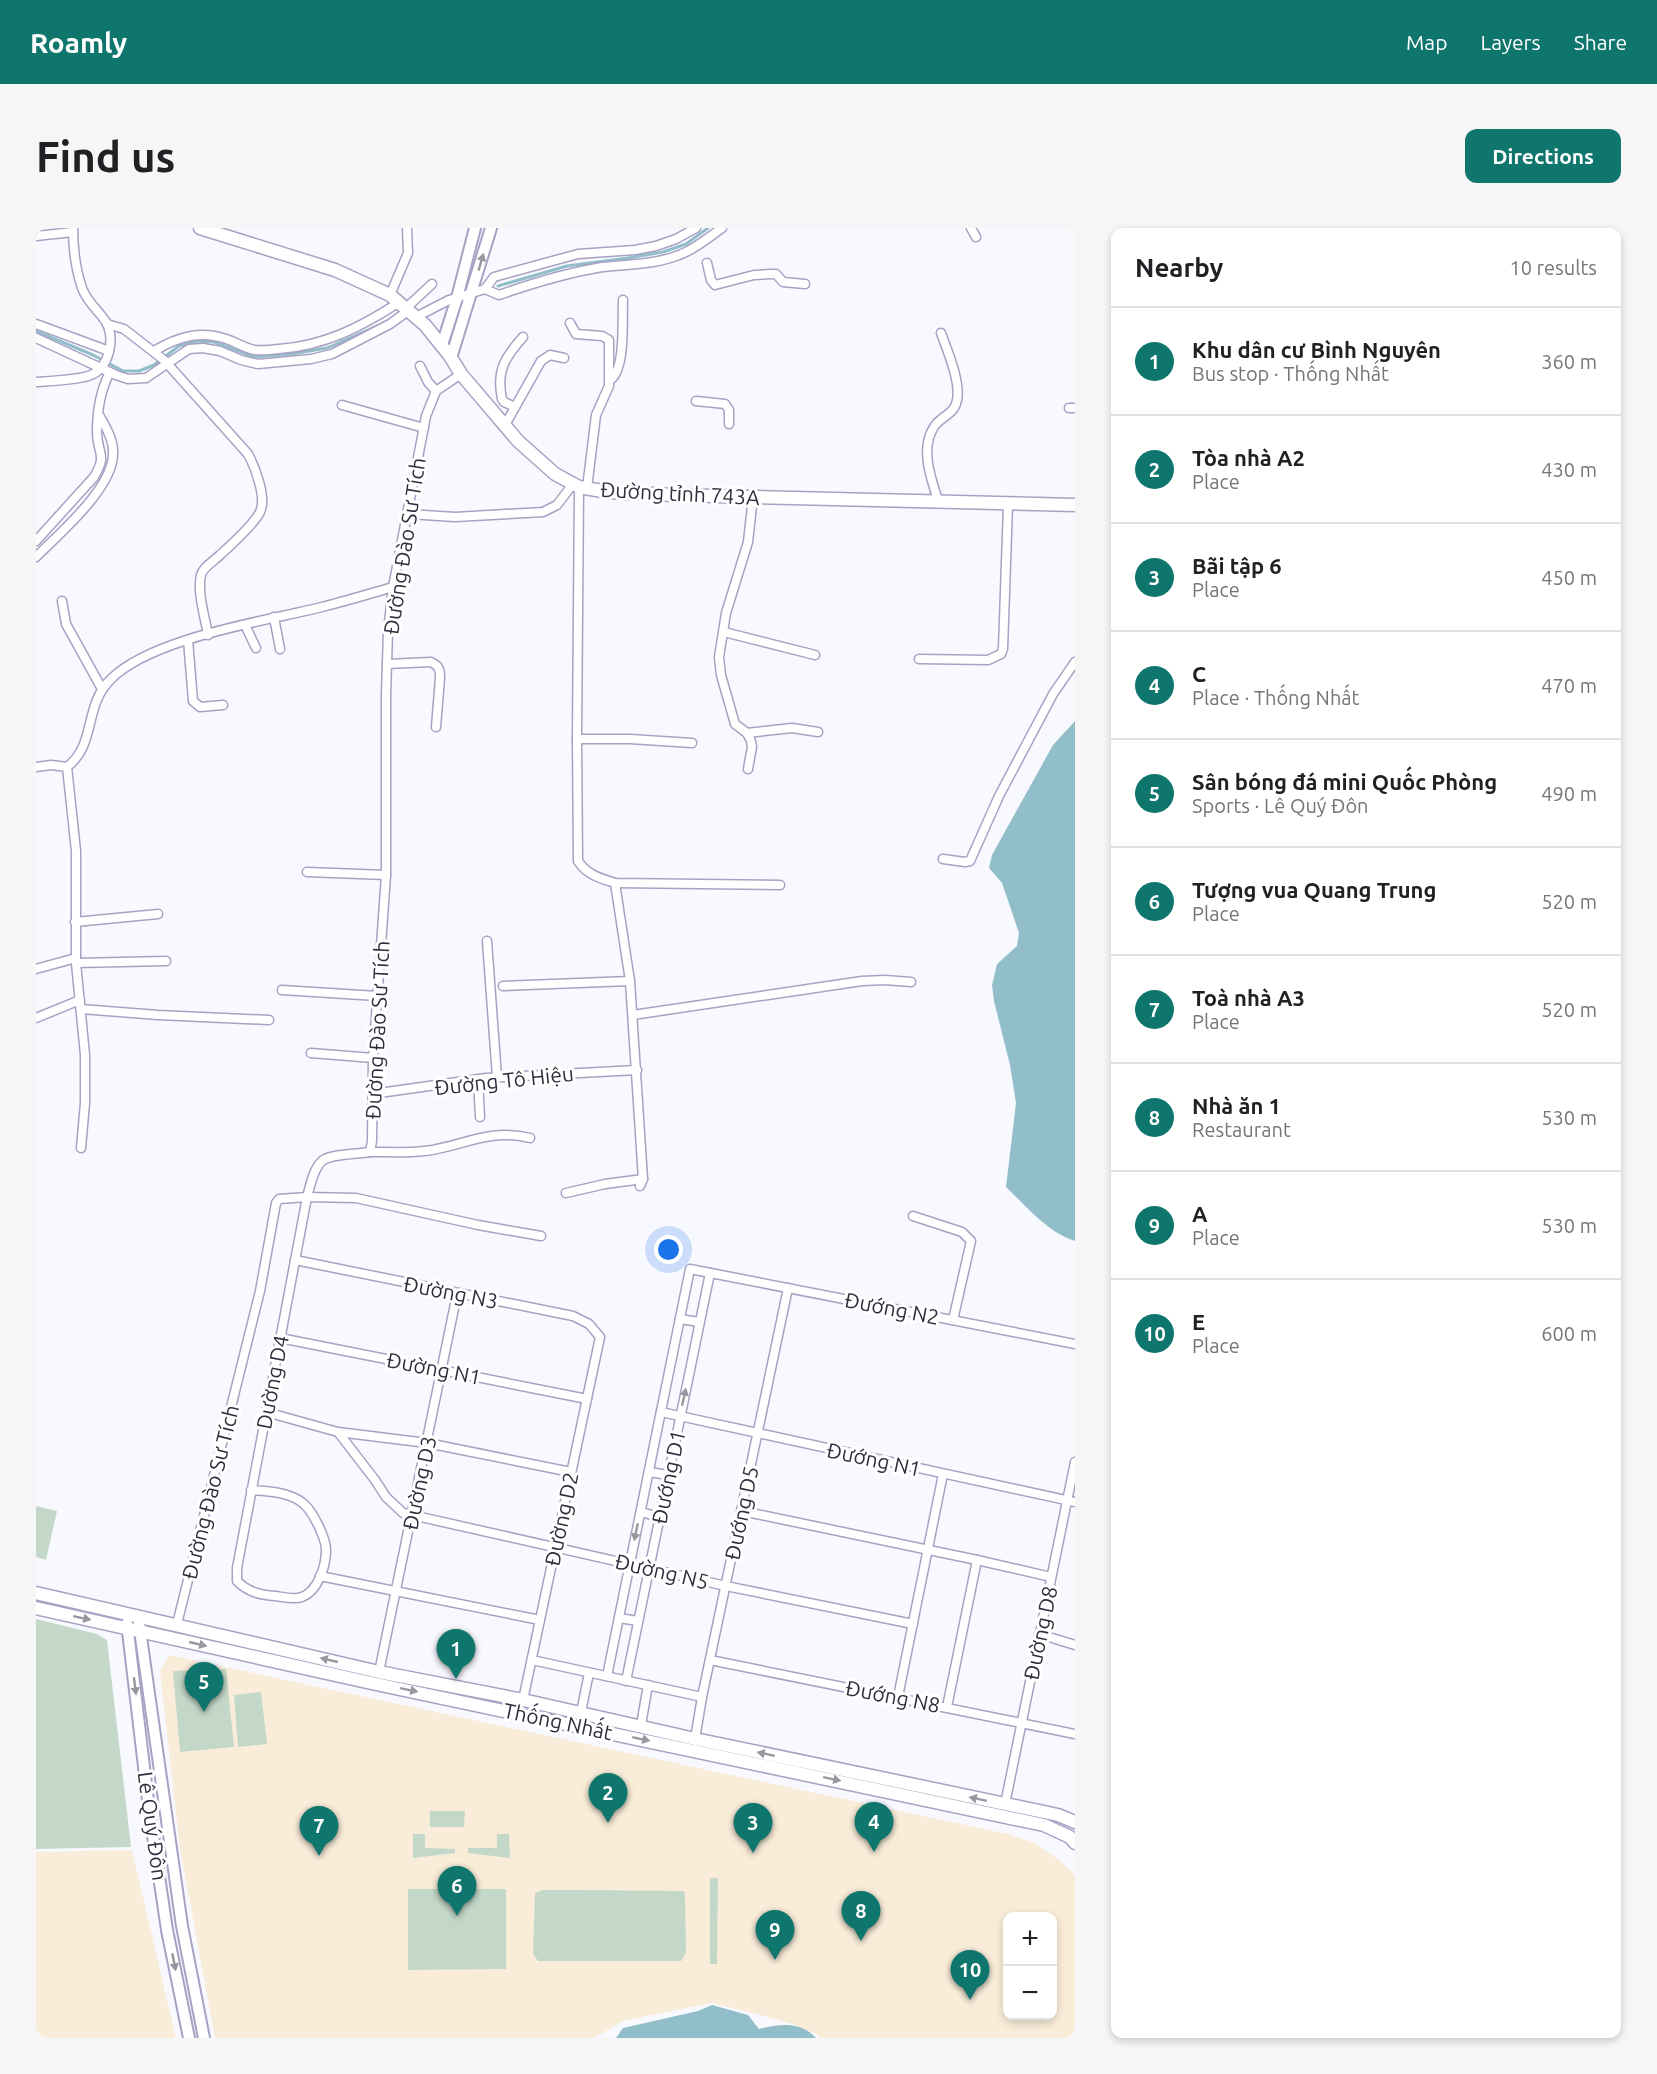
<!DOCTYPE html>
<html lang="en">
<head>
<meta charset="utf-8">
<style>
  body { margin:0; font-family:Ubuntu,sans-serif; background:#f6f6f6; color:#202124 }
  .controls { position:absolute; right:18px; bottom:18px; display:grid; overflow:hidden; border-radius:12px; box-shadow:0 3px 9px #0003 }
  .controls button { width:54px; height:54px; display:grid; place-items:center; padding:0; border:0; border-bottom:2px solid #e0e0e0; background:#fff; color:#202124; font:30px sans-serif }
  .you { position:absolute; left:633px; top:1022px; width:21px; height:21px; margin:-15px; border:4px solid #fff; border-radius:50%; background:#1a73e8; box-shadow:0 0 0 9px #1a73e833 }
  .badge { display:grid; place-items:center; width:39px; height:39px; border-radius:50%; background:#0f766e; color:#fff; font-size:20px; font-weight:700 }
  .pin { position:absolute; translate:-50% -50px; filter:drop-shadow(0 2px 3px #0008) }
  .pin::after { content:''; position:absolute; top:32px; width:21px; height:18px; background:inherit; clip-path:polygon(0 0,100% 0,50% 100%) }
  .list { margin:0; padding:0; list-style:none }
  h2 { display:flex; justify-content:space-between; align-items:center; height:78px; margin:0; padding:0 24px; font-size:26px }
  h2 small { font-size:20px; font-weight:400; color:#757577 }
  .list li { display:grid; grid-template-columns:39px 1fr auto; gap:18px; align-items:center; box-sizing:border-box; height:108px; padding:0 24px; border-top:2px solid #e0e0e0 }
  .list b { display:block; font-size:22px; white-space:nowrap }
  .list p { margin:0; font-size:20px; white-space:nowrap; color:#757577 }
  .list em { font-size:20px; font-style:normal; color:#757577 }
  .map { position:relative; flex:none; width:1039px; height:1810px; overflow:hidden; border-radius:12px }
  header { display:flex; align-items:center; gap:36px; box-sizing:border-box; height:84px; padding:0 30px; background:#0f766e; color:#fff }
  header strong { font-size:28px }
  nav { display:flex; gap:33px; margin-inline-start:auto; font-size:21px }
  .intro { display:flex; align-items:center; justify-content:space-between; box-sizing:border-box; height:144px; padding:0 36px }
  h1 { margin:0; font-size:42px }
  .button { padding:15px 27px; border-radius:12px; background:#0f766e; color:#fff; font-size:21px; font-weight:700 }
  main { display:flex; gap:36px; padding:0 36px }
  aside { flex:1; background:#fff; border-radius:12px; box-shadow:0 3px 9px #0003 }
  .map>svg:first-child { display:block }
  .education { fill:#f9edd9; fill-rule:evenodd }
  .green { fill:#c3d8c8 }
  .water { fill:#92beca }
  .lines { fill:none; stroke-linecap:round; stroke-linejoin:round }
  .stream { stroke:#92beca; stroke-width:3 }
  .minor-casing { stroke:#a7a2c3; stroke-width:11 }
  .tertiary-casing { stroke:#a7a2c3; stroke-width:14 }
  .secondary-casing { stroke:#a7a2c3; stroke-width:15 }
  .minor { stroke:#fff; stroke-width:8 }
  .tertiary { stroke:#fff; stroke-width:10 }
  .secondary { stroke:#fff; stroke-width:12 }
  .oneway { fill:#98969e }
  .labels { text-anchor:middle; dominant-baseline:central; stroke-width:6; stroke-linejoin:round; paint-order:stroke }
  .street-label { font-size:21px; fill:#302e3c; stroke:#fff }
</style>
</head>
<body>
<header>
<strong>Roamly</strong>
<nav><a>Map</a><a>Layers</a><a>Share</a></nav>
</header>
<div class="intro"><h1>Find us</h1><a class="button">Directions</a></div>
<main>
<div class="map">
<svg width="1039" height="1810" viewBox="0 0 1039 1810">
  <rect width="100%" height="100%" fill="#f8f8ff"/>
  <g class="education">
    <path d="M 133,1427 L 972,1606 L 999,1615 L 1023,1632 L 1039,1647 L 1039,1810 L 784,1810 L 780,1806 L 754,1795 L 676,1775 L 587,1793 L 558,1810 L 179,1810 L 144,1621 L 124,1443 ZM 972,1688 L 1017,1688 L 1017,1788 L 972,1788 Z"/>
    <polygon points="96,1622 140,1810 0,1810 0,1624"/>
  </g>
  <g class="green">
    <polygon points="0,1278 21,1283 10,1332 0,1329"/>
    <polygon points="0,1391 61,1406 71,1412 95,1619 0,1621"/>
    <polygon points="190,1441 198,1519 144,1524 137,1443"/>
    <polygon points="225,1464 231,1516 202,1519 198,1467"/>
    <polygon points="394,1583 429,1583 428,1599 394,1599"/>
    <polygon points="377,1606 389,1606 389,1620 419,1621 419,1625 377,1630"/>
    <polygon points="461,1606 473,1606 474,1630 432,1625 432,1620 461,1620"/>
    <polygon points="674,1650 682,1650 681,1736 674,1736"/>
    <polygon points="372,1661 470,1661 470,1741 372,1742"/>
    <polygon points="545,1662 647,1663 649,1665 650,1724 645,1733 502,1733 497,1726 499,1665 507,1662"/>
  </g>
  <g class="water">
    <path d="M 1039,493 L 1039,1013 C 1012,1005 990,978 970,959 L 980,875 L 974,837 L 958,773 L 956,757 L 961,736 L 981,718 L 983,705 L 966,655 L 953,640 L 956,627 L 1017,517 Z"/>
    <path d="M 676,1777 L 712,1787 L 723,1801 C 742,1796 765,1793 780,1810 L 580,1810 L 587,1800 L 662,1783 Z"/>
  </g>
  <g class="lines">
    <g class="stream">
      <polyline points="462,58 531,38 592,30 627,24 650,16 672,0"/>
      <polyline points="0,103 57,127 87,143 103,143 118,137 143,118 160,113 178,114 218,129 255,126 291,120 341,98"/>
    </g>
    <defs>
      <g id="minor">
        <polyline points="935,0 940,9"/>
        <polyline points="0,8 37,4"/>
        <polyline points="671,35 675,52 679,57 718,47 736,46 740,46 747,54 769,56"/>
        <path d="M 449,61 L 463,67 C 497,55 530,45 566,39 C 592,36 618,37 643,27 C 658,22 673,9 686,0"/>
        <polyline points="354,67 372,25 371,0"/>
        <polyline points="369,81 396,56"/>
        <polyline points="380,89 413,72 449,61 458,49 542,26 599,22 620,18 640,11 660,0"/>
        <polyline points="534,95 540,106 566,108 573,112 573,158 560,187 551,260"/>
        <polyline points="0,96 73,123"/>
        <path d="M 71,96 L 88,101 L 128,132 L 212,226 C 219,239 231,270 224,284 C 218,296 194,318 184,327 C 178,333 167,339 165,347 C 161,365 169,389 172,407"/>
        <polyline points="0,110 80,147 92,151 110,150 153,121 167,120 184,123 205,132 222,136 275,131 296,126 354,96 372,83"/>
        <path d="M 118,123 C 143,108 165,102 193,112 C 201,115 211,121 219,122 C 227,123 235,122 243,121 C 288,118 325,99 362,75"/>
        <polyline points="384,138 392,154 400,163"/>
        <path d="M 574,152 C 590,142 586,90 587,72"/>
        <path d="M 0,154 C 13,153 44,152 55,147 C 74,139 79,110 70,94 C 62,82 51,74 46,60 C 40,42 37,18 37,0"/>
        <polyline points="660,173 689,176 693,182 693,196"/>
        <polyline points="306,177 388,200"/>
        <path d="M 479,179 L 468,174 L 466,171 C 460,143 469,129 487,109"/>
        <polyline points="1033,180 1039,180"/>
        <polyline points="469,197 505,133 514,127 528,130"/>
        <path d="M 543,259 L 541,511 L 542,633 C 551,647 564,650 579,655 L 744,657"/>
        <path d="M 903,275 C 895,251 882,217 901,195 C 908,188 917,185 920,176 C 927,158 911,122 905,105"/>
        <polyline points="372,286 419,289 507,284 521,277 537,256"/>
        <path d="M 0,313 L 58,249 C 72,226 61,226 61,204 C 61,182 64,163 74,144"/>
        <path d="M 0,329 C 23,306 77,260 77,226 C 78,213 70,199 63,187"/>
        <polyline points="26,373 30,396 66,461"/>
        <polyline points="238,389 244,421"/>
        <polyline points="209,397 220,420"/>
        <polyline points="688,404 779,427"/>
        <polyline points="152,412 157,473 164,479 187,477"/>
        <polyline points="883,431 952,432 965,426 967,421 972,277"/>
        <path d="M 351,436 L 395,434 C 403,438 404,441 404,450 L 400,499"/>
        <polyline points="711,505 756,500 782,504"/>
        <polyline points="541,511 594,511 656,515"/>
        <polyline points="0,539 15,537 31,539 40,623 40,735 49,827 49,875 45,920"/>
        <path d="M 31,539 C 61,516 47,478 75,451 C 116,410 229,393 286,379 C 310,373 333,366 357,359"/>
        <polyline points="712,541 716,519 715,513 711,505 699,496 685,447 683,429 690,385 712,314 717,269"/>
        <polyline points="907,631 929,634 934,633 963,568 1017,466 1039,434"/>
        <polyline points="271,644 350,647"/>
        <polyline points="579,655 594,753 607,951 604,958"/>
        <polyline points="39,694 122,686"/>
        <polyline points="451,713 461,849"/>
        <polyline points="40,735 130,733"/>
        <polyline points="0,741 40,730"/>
        <polyline points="467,758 594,753"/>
        <polyline points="246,762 341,768"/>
        <polyline points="45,781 122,787 233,792"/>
        <polyline points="597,787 826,753 849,752 875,754"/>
        <polyline points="0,790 44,772"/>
        <polyline points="275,825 337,830"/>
        <polyline points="442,852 444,889"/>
        <polyline points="336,866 450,850 601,842"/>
        <path d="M 334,924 C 352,924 371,925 389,923 C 429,918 451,900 494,910"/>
        <polyline points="530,965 569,956 607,951"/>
        <polyline points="877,988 926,1004 935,1013 917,1092"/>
        <polyline points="259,1032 537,1088 553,1096 564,1109 487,1472"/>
        <polyline points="644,1091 663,1094"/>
        <polyline points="244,1110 551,1171"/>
        <polyline points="230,1184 302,1204 339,1252 350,1269 367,1285 690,1358 877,1396"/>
        <polyline points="625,1184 1039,1274"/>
        <polyline points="302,1204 391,1215 535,1244"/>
        <polyline points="613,1244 632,1247"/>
        <path d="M 215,1262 C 232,1263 255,1264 268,1276 C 277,1284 290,1310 290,1322 C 290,1338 282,1363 266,1369 C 259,1372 247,1369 239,1368 C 224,1367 212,1364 201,1353 L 201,1340 L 271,969 L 320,970 L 442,997 L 505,1008"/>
        <polyline points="706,1283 941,1332 1015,1349"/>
        <polyline points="605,1284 623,1289"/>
        <polyline points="284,1348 504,1392"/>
        <polyline points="583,1390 602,1393"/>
        <path d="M 141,1396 L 224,1063 L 240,975 L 243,971 L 271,969 C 274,959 277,941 286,933 C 293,926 323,926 334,924 L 336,913 L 337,830 L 350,647 L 350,467 L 352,403 L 357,359 L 390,188 L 400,163 L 425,146"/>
        <polyline points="1003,1406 1039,1417"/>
        <polyline points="496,1432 666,1469"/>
        <polyline points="674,1432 1039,1506"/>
        <polyline points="343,1444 421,1066"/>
        <polyline points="571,1448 654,1041 1039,1116"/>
        <polyline points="590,1453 674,1045"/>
        <polyline points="862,1469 907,1246"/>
        <polyline points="911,1479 941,1332"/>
        <polyline points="545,1484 553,1445"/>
        <polyline points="605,1497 612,1457"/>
        <polyline points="659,1511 666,1469 752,1060"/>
        <polyline points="969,1576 1039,1234"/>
      </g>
      <g id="tertiary">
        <polyline points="406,117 421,70 439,0"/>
        <polyline points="415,130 455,0"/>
        <polyline points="102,1388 146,1698 168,1810"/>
        <polyline points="91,1395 113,1581 131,1702 153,1810"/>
      </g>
      <g id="secondary">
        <polyline points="164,0 299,42 354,67 389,97 414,128 425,146 482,213 519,246 543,259 572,264 639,267 1039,277"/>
        <polyline points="0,1365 343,1444 487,1472 659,1511 1022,1587 1039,1594"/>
        <polyline points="0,1380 340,1456 1008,1597 1034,1609 1039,1615"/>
      </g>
    </defs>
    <use href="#minor" class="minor-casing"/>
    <use href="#tertiary" class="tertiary-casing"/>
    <use href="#secondary" class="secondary-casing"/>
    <use href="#minor" class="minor"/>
    <use href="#tertiary" class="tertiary"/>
    <use href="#secondary" class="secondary"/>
  </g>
  <defs><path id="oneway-solid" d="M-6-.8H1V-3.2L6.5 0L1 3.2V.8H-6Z" transform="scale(1.5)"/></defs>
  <g class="oneway">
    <use href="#oneway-solid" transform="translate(445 34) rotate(-74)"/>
    <use href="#oneway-solid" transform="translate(648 1169) rotate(-78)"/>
    <use href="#oneway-solid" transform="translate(600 1304) rotate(102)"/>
    <use href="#oneway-solid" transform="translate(46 1390) rotate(12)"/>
    <use href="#oneway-solid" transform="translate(162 1416) rotate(13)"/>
    <use href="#oneway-solid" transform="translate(293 1432) rotate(-167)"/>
    <use href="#oneway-solid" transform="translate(99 1458) rotate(83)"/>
    <use href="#oneway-solid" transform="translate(373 1462) rotate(12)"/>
    <use href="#oneway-solid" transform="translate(605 1511) rotate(12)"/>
    <use href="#oneway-solid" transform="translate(730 1526) rotate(-168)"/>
    <use href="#oneway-solid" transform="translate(796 1551) rotate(12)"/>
    <use href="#oneway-solid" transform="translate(942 1571) rotate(-168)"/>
    <use href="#oneway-solid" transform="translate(138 1734) rotate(79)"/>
  </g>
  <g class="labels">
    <g class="street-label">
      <text transform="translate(644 265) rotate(3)">Đường tỉnh 743A</text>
      <text transform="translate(368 318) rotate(-81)">Đường Đào Sư Tích</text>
      <text transform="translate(341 802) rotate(-87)">Đường Đào Sư Tích</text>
      <text transform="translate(468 852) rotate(-6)">Đường Tô Hiệu</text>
      <text transform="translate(415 1064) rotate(11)">Đường N3</text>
      <text transform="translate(856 1080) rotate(11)">Đướng N2</text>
      <text transform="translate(398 1140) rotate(11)">Đường N1</text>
      <text transform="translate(236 1154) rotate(-79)">Dường D4</text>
      <text transform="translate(838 1231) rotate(12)">Đướng N1</text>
      <text transform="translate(632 1249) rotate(-78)">Đướng D1</text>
      <text transform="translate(383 1255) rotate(-78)">Đường D3</text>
      <text transform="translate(174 1264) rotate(-76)">Đường Đào Sư Tích</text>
      <text transform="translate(705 1285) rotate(-78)">Đướng D5</text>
      <text transform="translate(525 1291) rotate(-78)">Đường D2</text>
      <text transform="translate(626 1343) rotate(13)">Đường N5</text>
      <text transform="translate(1004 1405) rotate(-78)">Đường D8</text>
      <text transform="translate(857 1468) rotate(11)">Đướng N8</text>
      <text transform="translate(522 1493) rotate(12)">Thống Nhất</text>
      <text transform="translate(117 1598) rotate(82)">Lê Quý Đôn</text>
    </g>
  </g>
</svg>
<div class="controls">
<button>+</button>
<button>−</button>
</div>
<div class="you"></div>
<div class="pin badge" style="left:420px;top:1451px">1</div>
<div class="pin badge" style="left:572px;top:1595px">2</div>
<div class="pin badge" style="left:717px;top:1625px">3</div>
<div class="pin badge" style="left:838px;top:1624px">4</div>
<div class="pin badge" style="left:168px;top:1484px">5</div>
<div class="pin badge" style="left:421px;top:1688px">6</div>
<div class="pin badge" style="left:283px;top:1628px">7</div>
<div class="pin badge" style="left:825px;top:1713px">8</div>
<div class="pin badge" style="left:739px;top:1732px">9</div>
<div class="pin badge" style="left:934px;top:1772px">10</div>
</div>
<aside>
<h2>Nearby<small>10 results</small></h2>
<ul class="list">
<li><span class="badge">1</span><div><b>Khu dân cư Bình Nguyên</b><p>Bus stop · Thống Nhất</p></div><em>360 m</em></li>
<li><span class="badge">2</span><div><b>Tòa nhà A2</b><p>Place</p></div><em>430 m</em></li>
<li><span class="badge">3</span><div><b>Bãi tập 6</b><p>Place</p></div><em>450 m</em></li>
<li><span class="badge">4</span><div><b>C</b><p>Place · Thống Nhất</p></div><em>470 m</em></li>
<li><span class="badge">5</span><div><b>Sân bóng đá mini Quốc Phòng</b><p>Sports · Lê Quý Đôn</p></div><em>490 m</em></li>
<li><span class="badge">6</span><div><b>Tượng vua Quang Trung</b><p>Place</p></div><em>520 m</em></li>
<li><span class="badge">7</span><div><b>Toà nhà A3</b><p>Place</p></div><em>520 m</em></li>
<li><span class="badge">8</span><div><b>Nhà ăn 1</b><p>Restaurant</p></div><em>530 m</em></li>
<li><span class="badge">9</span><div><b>A</b><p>Place</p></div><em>530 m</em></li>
<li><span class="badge">10</span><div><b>E</b><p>Place</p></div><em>600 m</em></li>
</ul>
</aside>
</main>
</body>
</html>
